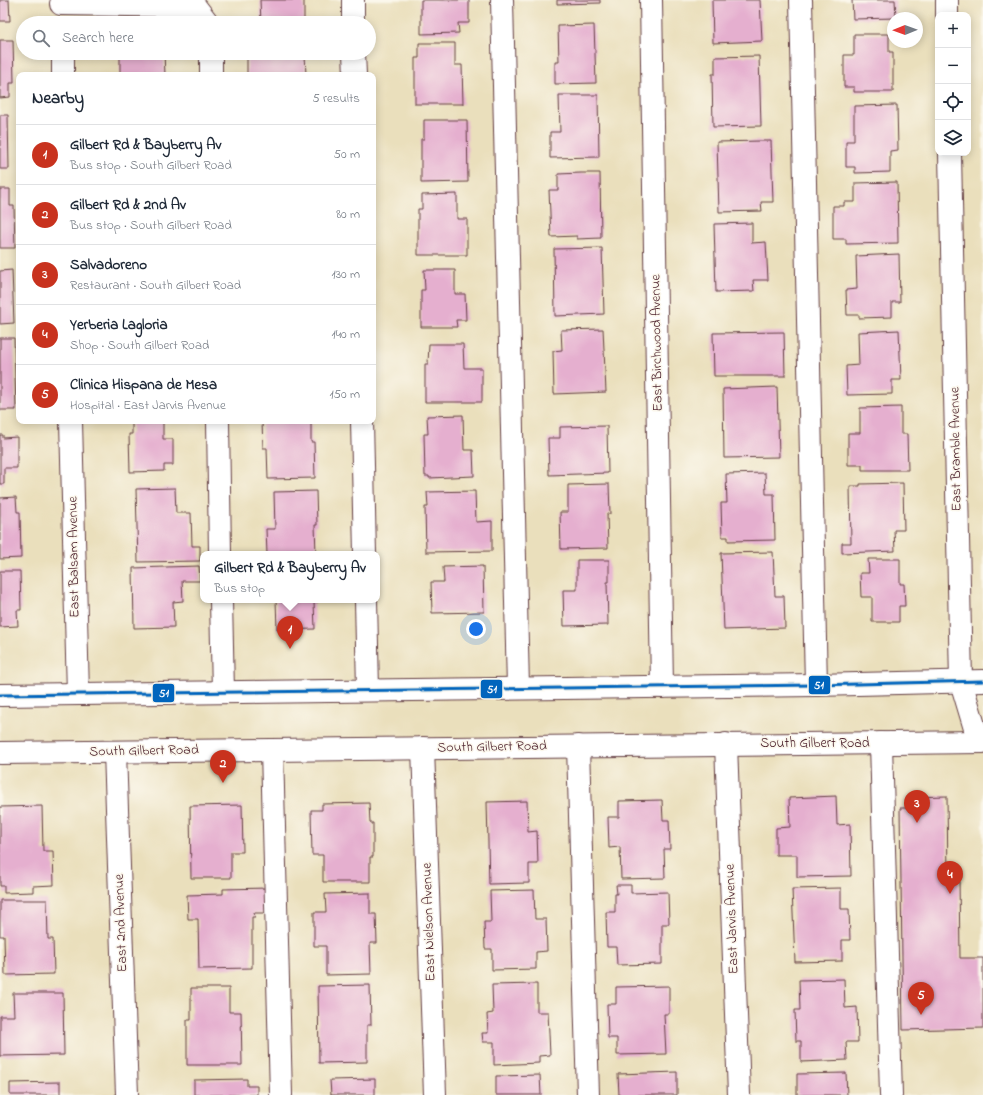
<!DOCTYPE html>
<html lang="en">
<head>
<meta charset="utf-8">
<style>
  body { margin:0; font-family:"Indie Flower",sans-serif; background:#f2f2f3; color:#1f2937 }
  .controls { position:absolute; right:12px; top:12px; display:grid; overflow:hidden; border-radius:8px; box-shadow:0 2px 10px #0003 }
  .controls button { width:36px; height:36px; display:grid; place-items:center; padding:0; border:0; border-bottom:1px solid #e0e1e3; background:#fff; color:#1f2937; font:20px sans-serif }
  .compass { position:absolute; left:887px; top:12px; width:36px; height:36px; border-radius:50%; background:#fff; box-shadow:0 2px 10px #0003; rotate:269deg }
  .you { position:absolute; left:476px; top:629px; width:14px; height:14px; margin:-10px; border:3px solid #fff; border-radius:50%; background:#1a73e8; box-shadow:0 0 0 6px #1a73e833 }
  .badge { display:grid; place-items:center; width:26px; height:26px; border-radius:50%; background:#c8321e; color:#fff; font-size:13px; font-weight:700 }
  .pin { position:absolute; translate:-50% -33px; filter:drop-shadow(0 1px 2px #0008) }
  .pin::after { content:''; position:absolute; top:21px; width:14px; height:12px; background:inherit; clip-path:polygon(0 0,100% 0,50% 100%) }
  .popup { position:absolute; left:200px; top:551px; width:180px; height:52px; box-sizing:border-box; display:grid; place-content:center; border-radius:8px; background:#fff; filter:drop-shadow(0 1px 3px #0005); font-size:13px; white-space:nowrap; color:#747a83 }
  .popup b { font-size:15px; color:#1f2937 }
  .popup::after { content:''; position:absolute; left:50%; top:100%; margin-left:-8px; border:8px solid transparent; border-top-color:#fff }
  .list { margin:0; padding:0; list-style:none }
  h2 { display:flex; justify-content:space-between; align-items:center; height:52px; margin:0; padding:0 16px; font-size:17px }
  h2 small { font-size:13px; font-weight:400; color:#747a83 }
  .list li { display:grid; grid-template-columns:26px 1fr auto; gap:12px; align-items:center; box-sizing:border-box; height:60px; padding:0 16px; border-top:1px solid #e0e1e3 }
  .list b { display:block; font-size:15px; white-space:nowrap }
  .list p { margin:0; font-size:13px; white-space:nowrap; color:#747a83 }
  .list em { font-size:13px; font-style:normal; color:#747a83 }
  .icon { flex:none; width:22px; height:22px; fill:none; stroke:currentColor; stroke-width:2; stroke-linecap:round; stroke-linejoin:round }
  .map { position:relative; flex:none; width:983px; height:1095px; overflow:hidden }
  .search { position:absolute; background:#fff; box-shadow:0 2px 10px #0003; left:16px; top:16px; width:360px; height:44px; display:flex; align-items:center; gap:10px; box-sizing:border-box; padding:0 14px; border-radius:22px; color:#747a83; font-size:15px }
  .panel { position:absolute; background:#fff; box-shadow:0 2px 10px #0003; left:16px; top:72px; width:360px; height:352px; border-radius:8px }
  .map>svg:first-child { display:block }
  .building { fill:#e5afcf }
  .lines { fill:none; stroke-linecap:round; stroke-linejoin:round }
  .minor-casing { stroke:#623c41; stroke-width:24 }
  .major-casing { stroke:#623c41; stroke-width:24 }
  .minor { stroke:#fff; stroke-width:22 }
  .major { stroke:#fff; stroke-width:22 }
  .bus-1-casing { stroke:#fbf7ec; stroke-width:6 }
  .bus-1 { stroke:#0065bd; stroke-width:3 }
  .labels { text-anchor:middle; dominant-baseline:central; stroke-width:3; stroke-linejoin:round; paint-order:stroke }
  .street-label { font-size:14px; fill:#4a1f2b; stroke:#fbf7ec }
  .line-badge { stroke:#fbf7ec; stroke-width:1.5 }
  .badge-label { font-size:11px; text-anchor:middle; font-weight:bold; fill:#fff }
</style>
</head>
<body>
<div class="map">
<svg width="983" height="1095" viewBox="0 0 983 1095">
  <rect width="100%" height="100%" fill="#fbf7ec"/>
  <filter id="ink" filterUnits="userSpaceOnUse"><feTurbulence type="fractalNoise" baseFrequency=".025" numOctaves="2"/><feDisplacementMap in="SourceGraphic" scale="8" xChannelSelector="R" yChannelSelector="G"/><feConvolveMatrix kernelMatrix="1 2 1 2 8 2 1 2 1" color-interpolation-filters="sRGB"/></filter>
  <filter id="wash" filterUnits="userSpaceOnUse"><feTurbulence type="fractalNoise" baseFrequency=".012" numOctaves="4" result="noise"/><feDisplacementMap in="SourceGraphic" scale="16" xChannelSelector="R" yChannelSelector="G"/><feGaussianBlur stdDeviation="0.9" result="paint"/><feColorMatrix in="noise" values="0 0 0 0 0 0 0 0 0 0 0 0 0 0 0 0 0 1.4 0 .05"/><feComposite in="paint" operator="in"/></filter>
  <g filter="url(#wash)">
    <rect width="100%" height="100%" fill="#eadfbc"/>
    <g id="blocks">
      <g class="building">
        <polygon points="0,0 9,0 10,21 0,21"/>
        <polygon points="260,0 304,0 304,23 261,23"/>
        <polygon points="421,0 469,0 469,23 458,23 459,33 421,34"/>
        <polygon points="557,0 600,0 600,3 557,4"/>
        <polygon points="712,0 760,0 762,41 713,43"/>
        <polygon points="852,0 895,0 896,18 853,19"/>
        <polygon points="594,25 596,83 555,84 555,62 559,62 558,26"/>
        <polygon points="854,34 889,34 889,52 893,52 893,92 854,92 854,87 844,87 844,55 854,55"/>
        <polygon points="0,40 13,40 14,83 10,83 10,97 0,98"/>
        <polygon points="419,43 455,43 455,65 462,65 463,104 415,104 415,58 419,58"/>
        <polygon points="120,53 164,53 165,75 120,75"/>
        <polygon points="305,55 306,75 247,75 247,56"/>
        <polygon points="759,56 761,126 713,127 712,74 715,74 715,57"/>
        <polygon points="559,95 598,95 599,157 550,158 550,132 560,132"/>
        <polygon points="897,105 898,150 890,151 890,172 855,173 855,167 846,167 846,141 854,141 854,106"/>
        <polygon points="0,115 8,115 9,169 0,169"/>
        <polygon points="424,120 467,120 468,182 421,183 421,139 424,139"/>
        <polygon points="760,141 771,141 773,202 761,202 762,211 719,212 717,142"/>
        <polygon points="581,173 600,173 601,238 577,239 577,236 551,237 549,190 558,190 558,174"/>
        <polygon points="897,182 898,243 846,244 846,239 833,239 833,206 844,206 844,202 855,202 855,183"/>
        <polygon points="0,189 10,189 10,206 14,206 15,248 0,248"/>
        <polygon points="457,194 457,219 467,219 467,255 418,255 418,209 422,209 422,195"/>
        <polygon points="752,223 752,243 766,242 768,280 753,280 754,291 716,292 714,224"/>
        <polygon points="602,248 604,314 555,316 554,249"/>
        <polygon points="899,254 900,302 892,302 892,317 859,318 859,315 847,315 846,290 857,289 856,256"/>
        <polygon points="12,270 14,323 0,324 0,271"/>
        <polygon points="424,270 455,270 455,294 465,294 466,320 456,320 457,327 421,327 421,290 425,290"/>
        <polygon points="603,329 606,392 554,394 553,351 562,350 561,330"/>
        <polygon points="899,330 901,380 892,380 892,394 847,395 846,366 859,365 858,332"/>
        <polygon points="784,332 785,376 714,376 713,333"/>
        <polygon points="0,338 14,338 16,410 0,410"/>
        <polygon points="429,344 463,344 464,368 482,368 482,402 425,402 425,364 428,364"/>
        <polygon points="777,387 779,457 724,458 723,389"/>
        <polygon points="901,407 901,434 907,434 908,470 862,470 862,465 848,465 848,433 860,433 860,408"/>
        <polygon points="463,415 464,450 473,450 474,476 429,478 429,476 425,476 424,434 428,434 427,416"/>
        <polygon points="132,421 163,421 163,439 173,439 173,465 164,465 164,471 130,472 129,434 132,434"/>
        <polygon points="311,421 311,442 314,442 315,478 268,479 267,448 263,448 262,422"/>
        <polygon points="607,426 608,473 549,475 548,438 560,438 560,427"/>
        <polygon points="0,435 3,435 3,438 17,437 17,468 4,468 4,484 0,484"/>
        <polygon points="765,473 766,494 774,494 775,540 728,541 728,537 722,537 721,503 727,503 726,474"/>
        <polygon points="903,483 904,530 894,530 895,551 842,553 842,543 851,543 850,486 860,486 860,484"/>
        <polygon points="609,484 610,514 607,514 608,548 561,549 560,512 568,512 568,485"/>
        <polygon points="175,488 176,513 191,513 192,546 200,546 200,561 138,562 136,489"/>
        <polygon points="316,491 317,525 315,525 316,554 267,554 266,529 275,529 274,492"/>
        <polygon points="475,491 476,522 492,521 492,551 426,552 425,507 428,507 427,492"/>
        <polygon points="16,497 17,512 20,512 21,558 0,559 0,498"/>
        <polygon points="773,552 775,596 784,596 785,628 724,630 721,553"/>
        <polygon points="868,559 900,559 900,584 904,584 905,606 899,606 899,622 872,622 872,597 861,597 860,573 869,573"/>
        <polygon points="577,560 609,560 609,582 607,582 608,625 564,626 563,590 577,590"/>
        <polygon points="199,566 200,581 182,581 183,601 173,602 174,627 134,628 133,568"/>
        <polygon points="483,566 484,612 432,613 431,582 444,582 443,567"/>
        <polygon points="0,571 20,571 21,610 17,610 18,626 0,627"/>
        <polygon points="276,600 318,600 318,602 314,602 315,629 277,630"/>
        <polygon points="836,796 837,825 850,824 851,876 797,877 797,855 776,855 776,828 790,827 789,798"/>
        <polygon points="947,796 948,878 959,878 960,958 983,958 983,1028 903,1030 900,808 911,808 911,797"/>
        <polygon points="662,800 663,820 669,820 670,849 664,849 665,878 621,879 620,847 609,848 608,817 619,817 619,801"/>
        <polygon points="527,801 528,832 537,831 538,864 529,864 529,883 489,884 487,802"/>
        <polygon points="369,803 370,823 373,823 373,857 370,857 370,882 323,882 323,855 312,855 311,810 322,810 322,804"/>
        <polygon points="242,805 243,852 231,852 231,878 191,878 190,806"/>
        <polygon points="42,806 43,851 53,851 54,885 33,886 33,892 4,893 4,886 0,886 0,807"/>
        <polygon points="616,885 631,885 631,893 668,892 669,924 662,924 662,964 617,965 616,947 607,947 606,912 615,912 615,894 617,894"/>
        <polygon points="269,888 269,913 254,913 255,917 252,917 252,968 199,969 198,919 188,919 187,895 223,894 223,889"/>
        <polygon points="841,888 841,909 849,909 850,940 842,940 842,961 795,962 792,889"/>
        <polygon points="534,890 535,919 546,919 547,951 536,952 536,969 492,970 492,949 485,949 484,922 491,922 490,891"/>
        <polygon points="370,893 370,914 376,914 377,943 370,943 371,974 326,975 326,946 314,946 314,912 326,912 325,894"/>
        <polygon points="0,900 47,900 48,939 53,939 54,974 5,975 4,936 0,936"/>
        <polygon points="844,979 845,1008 857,1007 858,1042 846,1042 847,1060 801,1062 801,1041 796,1041 795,1010 800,1010 799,980"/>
        <polygon points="537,984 537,1012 548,1012 550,1055 539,1056 539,1063 494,1065 494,1042 483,1042 482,1033 488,1033 487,1014 493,1013 492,985"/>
        <polygon points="370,985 371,1025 367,1025 367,1062 319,1063 318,986"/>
        <polygon points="669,986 669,1014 664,1014 666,1054 617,1055 617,1038 608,1038 607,1004 616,1004 616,987"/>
        <polygon points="191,988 229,988 229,1012 241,1012 242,1065 187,1065 187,1020 191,1020"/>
        <polygon points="13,993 63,993 64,1055 0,1056 0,1016 14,1016"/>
        <polygon points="677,1072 677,1095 619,1095 618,1074"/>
        <polygon points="846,1073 847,1095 797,1095 797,1074"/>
        <polygon points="540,1075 541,1095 496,1095 496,1076"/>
        <polygon points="247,1079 247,1086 257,1086 257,1095 194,1095 194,1080"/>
        <polygon points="375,1079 375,1095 331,1095 330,1080"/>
        <polygon points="60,1082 60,1095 10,1095 10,1083"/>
      </g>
    </g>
  </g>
  <g filter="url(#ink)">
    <use href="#blocks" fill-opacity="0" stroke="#623c41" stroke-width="1"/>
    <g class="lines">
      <defs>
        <g id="minor">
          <polyline points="353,0 353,23"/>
          <polyline points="502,0 518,688"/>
          <polyline points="651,0 662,687"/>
          <polyline points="801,0 816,685"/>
          <polyline points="947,0 947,15"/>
          <polyline points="61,4 195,6 208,23"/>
          <polyline points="63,53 63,75"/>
          <polyline points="211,53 211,75"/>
          <polyline points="354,53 355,75"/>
          <polyline points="950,153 961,682 979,742"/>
          <polyline points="71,421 78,694"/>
          <polyline points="218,421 220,554"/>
          <polyline points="362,421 365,554"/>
          <polyline points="221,600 223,692"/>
          <polyline points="366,600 368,690"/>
          <polyline points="881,743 891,1095"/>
          <polyline points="726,744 739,1095"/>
          <polyline points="578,746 588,1095"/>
          <polyline points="423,748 435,1095"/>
          <polyline points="272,750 281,1095"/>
          <polyline points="115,752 127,1095"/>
        </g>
        <g id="major">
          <polyline points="0,695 816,685 983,681"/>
          <polyline points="0,753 983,742"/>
        </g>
      </defs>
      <use href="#minor" class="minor-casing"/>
      <use href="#major" class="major-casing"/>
      <use href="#minor" class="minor"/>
      <use href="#major" class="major"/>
      <defs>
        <polyline id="bus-1" points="0,695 816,685 983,681"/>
      </defs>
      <use href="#bus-1" class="bus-1-casing"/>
      <use href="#bus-1" class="bus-1"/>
    </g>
  </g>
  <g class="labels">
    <g class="street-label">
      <text transform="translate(657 343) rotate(-91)">East Birchwood Avenue</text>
      <text transform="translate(956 449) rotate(-91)">East Bramble Avenue</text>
      <text transform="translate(74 557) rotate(-91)">East Balsam Avenue</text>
      <text x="815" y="743">South Gilbert Road</text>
      <text transform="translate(492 747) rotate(-1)">South Gilbert Road</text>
      <text transform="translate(144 751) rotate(-1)">South Gilbert Road</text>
      <text transform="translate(732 919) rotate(-92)">East Jarvis Avenue</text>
      <text transform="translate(429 922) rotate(-92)">East Nielson Avenue</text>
      <text transform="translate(121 923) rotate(-92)">East 2nd Avenue</text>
    </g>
  </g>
  <g class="line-badge">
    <rect x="808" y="675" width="23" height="20" rx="4" fill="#0065bd"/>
    <rect x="480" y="679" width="23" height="20" rx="4" fill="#0065bd"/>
    <rect x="152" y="683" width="23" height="20" rx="4" fill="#0065bd"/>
  </g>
  <g class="badge-label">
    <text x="819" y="689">51</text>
    <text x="492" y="693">51</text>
    <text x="164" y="697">51</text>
  </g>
</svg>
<div class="controls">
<button>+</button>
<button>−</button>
<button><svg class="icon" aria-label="locate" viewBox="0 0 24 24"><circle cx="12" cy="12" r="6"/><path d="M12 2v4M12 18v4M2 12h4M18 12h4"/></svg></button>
<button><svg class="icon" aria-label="layers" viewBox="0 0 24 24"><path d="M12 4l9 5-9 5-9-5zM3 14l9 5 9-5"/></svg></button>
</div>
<svg class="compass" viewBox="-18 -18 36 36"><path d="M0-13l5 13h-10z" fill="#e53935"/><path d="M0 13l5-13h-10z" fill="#747a83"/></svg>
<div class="you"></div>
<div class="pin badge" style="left:290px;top:649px">1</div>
<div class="popup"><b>Gilbert Rd &amp; Bayberry Av</b>Bus stop</div>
<div class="pin badge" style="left:223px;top:783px">2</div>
<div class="pin badge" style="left:917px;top:823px">3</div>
<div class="pin badge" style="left:950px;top:894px">4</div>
<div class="pin badge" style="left:921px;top:1015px">5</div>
<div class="search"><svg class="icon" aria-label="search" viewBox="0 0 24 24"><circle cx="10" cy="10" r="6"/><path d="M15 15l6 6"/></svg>Search here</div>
<section class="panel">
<h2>Nearby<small>5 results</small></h2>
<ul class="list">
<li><span class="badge">1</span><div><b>Gilbert Rd &amp; Bayberry Av</b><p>Bus stop · South Gilbert Road</p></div><em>50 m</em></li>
<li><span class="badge">2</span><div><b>Gilbert Rd &amp; 2nd Av</b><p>Bus stop · South Gilbert Road</p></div><em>80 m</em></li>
<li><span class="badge">3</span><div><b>Salvadoreno</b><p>Restaurant · South Gilbert Road</p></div><em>130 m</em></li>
<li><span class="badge">4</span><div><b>Yerberia Lagloria</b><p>Shop · South Gilbert Road</p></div><em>140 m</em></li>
<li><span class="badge">5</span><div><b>Clinica Hispana de Mesa</b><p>Hospital · East Jarvis Avenue</p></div><em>150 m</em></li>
</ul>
</section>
</div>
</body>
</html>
